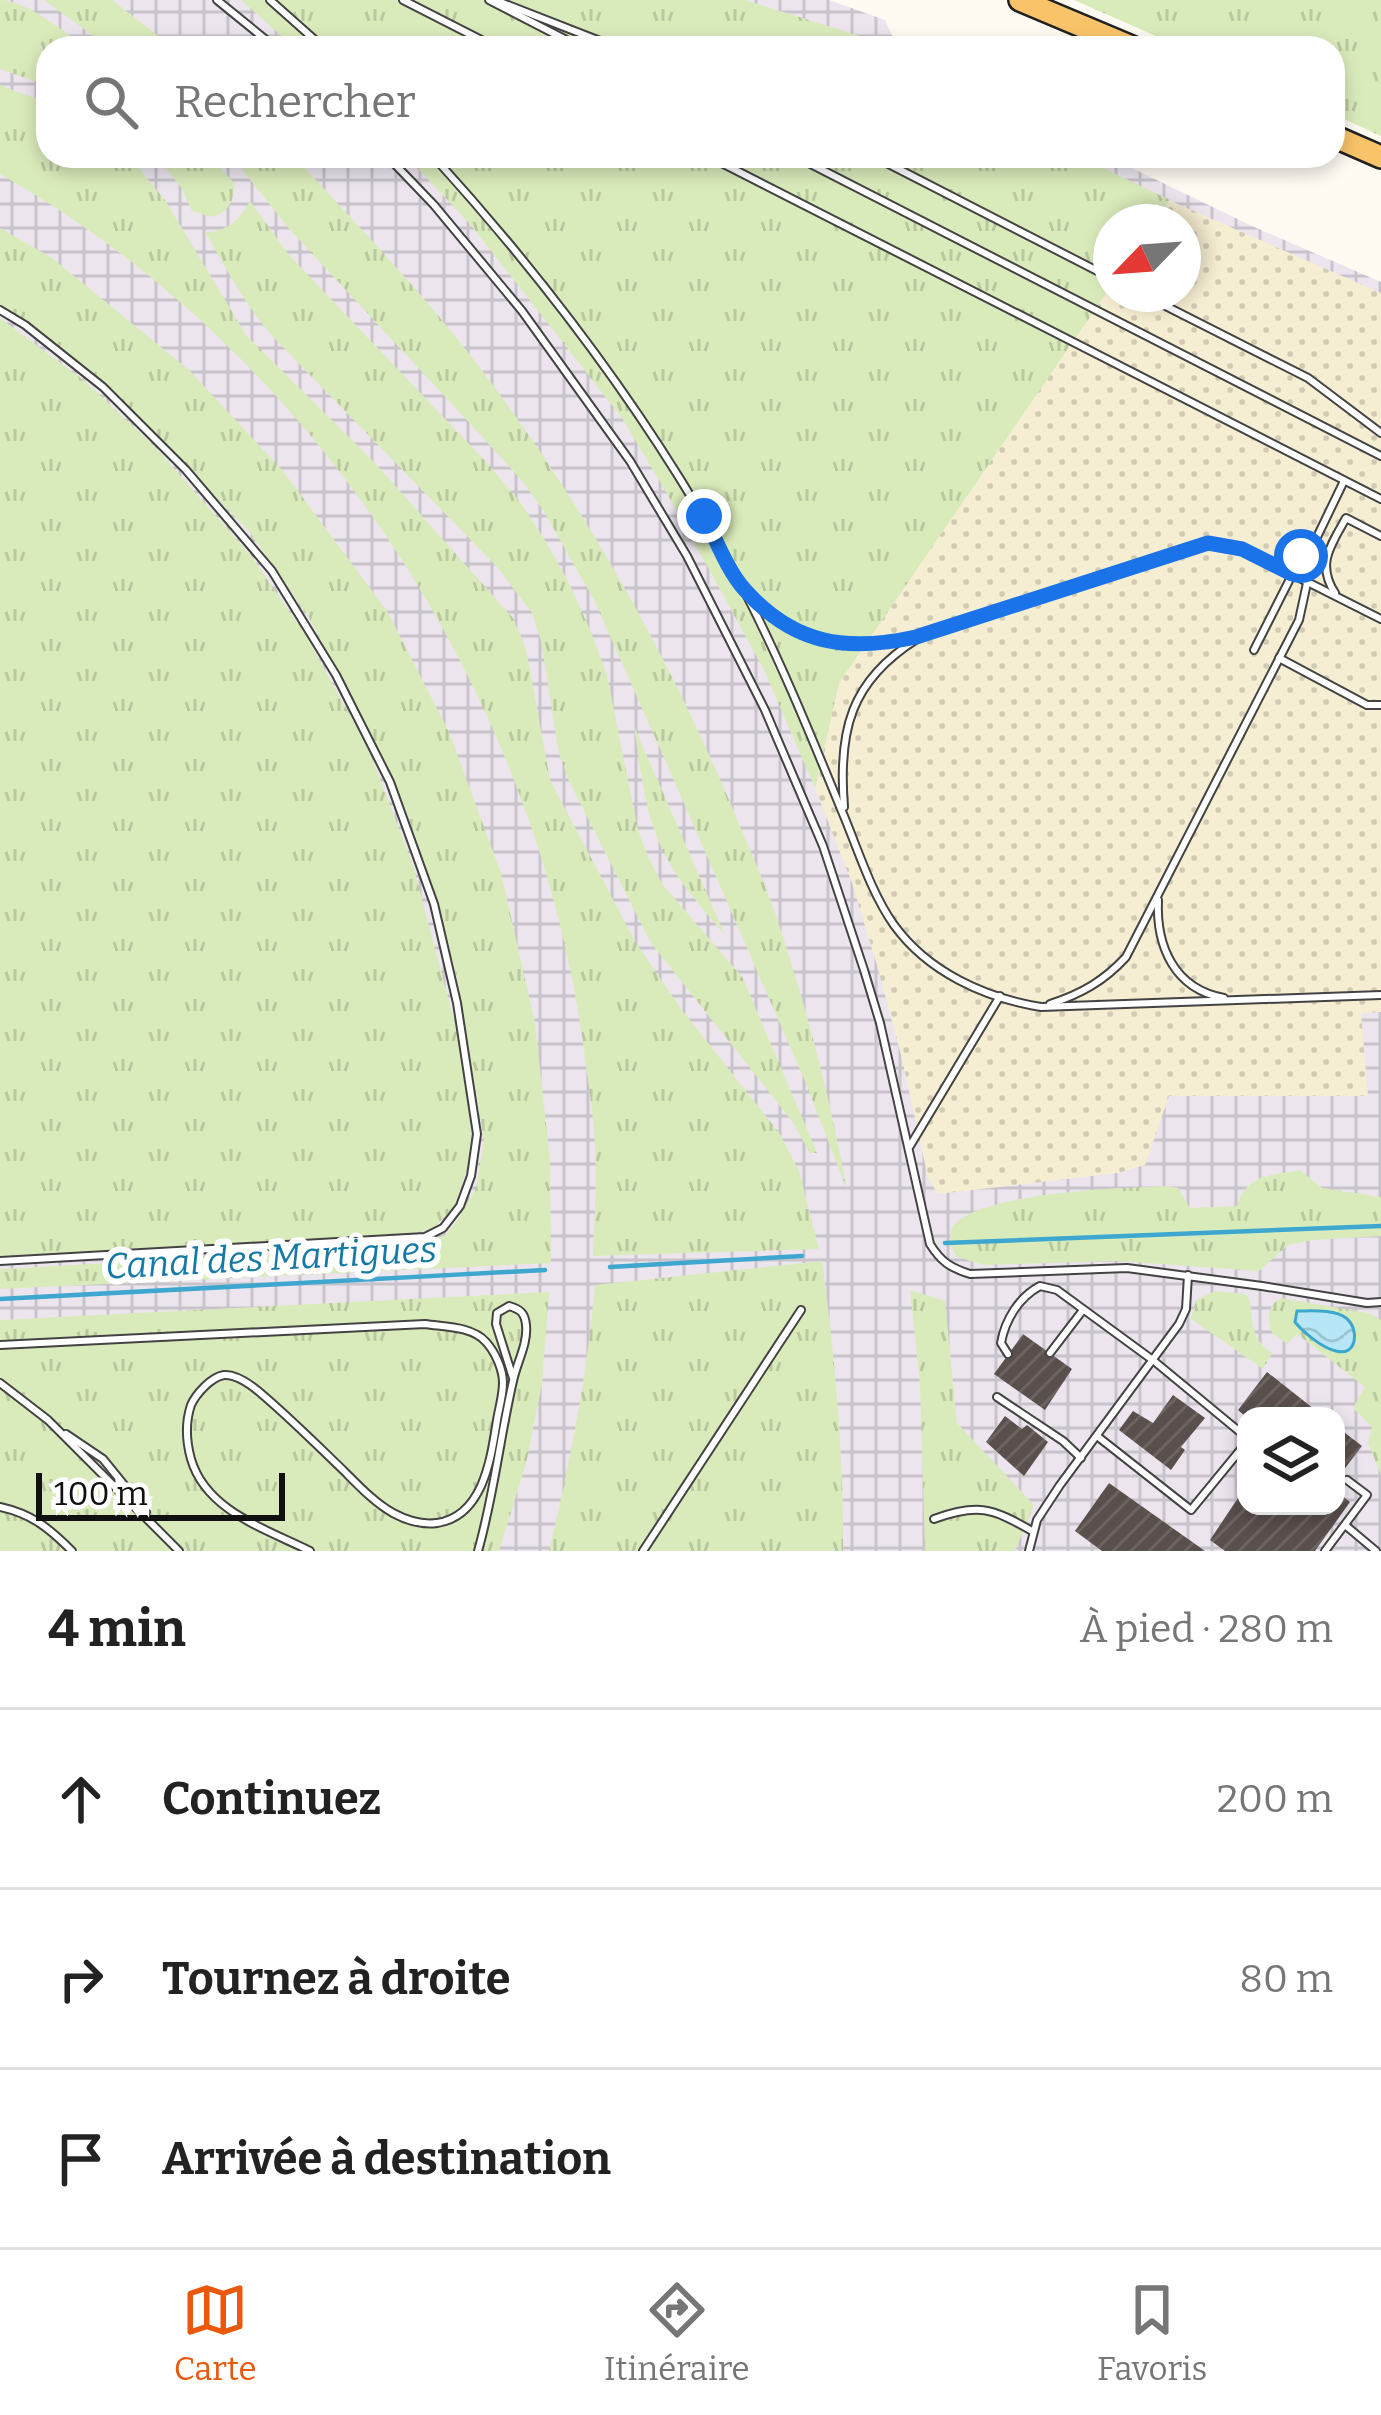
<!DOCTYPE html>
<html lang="fr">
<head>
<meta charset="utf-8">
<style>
  body { margin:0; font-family:Bitter,serif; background:#f6f6f6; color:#222 }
  .controls { position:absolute; right:36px; bottom:36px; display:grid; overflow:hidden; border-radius:24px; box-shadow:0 6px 18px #0003 }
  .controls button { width:108px; height:108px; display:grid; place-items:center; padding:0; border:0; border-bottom:3px solid #e0e0e0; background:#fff; color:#222; font:60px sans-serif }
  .compass { position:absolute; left:1093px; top:204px; width:108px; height:108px; border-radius:50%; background:#fff; box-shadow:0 6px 18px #0003; rotate:245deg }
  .scale { position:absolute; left:36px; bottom:30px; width:249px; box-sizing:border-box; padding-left:12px; border:6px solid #101010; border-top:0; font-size:33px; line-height:42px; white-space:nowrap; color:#101010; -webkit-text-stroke:9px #fff; paint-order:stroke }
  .stop { position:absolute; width:36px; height:36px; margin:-27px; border:9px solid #1a73e8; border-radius:50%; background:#fff }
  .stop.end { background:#1a73e8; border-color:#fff; box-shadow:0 3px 12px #0008 }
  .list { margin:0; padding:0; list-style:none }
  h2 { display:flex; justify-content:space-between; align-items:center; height:156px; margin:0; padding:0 48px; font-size:51px }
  h2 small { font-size:39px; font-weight:400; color:#767676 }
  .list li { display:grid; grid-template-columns:78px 1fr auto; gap:36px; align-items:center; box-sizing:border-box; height:180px; padding:0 48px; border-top:3px solid #e0e0e0 }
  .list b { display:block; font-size:45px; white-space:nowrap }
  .list em { font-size:39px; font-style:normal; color:#767676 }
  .icon { flex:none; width:66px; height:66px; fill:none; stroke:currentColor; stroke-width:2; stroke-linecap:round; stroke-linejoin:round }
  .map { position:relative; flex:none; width:1381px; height:1551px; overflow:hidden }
  .search { position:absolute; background:#fff; box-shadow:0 6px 18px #0003; left:36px; right:36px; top:36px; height:132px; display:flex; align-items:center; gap:30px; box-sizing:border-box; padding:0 42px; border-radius:36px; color:#767676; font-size:45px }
  .sheet { height:696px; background:#fff }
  nav { display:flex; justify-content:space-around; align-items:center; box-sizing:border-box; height:168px; border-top:3px solid #e0e0e0; background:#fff; font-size:33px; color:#767676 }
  nav a { display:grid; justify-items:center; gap:6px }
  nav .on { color:#ea580c }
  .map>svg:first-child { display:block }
  .industrial { fill:url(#industrial-grid); fill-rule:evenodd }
  .farmland { fill:url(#farmland-dots) }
  .grass { fill:url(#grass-tufts) }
  .water { fill:url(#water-waves); stroke:#3da7cf; stroke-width:3 }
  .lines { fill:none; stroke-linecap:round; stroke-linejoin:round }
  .stream { stroke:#3da7cf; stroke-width:4.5 }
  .building { fill:url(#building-hatch) }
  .service-casing { stroke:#434343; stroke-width:10 }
  .primary-casing { stroke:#212121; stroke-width:26 }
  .service { stroke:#fff; stroke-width:6 }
  .primary { stroke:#f9c469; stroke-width:21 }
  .route { stroke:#1a73e8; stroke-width:15 }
  .labels { text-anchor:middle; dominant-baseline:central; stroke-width:12; stroke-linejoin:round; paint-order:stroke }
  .water-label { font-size:36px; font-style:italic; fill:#1678a5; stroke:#fff }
</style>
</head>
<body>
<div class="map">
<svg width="1381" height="1551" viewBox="0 0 1381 1551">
  <defs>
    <pattern id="industrial-grid" width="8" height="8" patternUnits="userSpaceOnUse" patternTransform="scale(3)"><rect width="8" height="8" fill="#ece5ee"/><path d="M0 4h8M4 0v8" fill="none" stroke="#c9c3cb"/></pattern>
    <pattern id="farmland-dots" width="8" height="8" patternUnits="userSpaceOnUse" patternTransform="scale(3)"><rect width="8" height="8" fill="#f6eed2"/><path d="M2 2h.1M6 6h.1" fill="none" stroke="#d2cbb3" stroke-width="1.8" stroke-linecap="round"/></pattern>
    <pattern id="grass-tufts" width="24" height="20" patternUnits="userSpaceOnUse" patternTransform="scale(3)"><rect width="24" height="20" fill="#daebbb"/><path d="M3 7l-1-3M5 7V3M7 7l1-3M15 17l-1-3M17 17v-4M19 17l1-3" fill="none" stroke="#bac8a0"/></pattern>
    <pattern id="water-waves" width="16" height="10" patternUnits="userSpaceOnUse" patternTransform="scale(3)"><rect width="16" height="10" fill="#b7e7f7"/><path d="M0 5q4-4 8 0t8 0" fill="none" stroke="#9cc5d3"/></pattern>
    <pattern id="building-hatch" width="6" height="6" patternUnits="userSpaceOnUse" patternTransform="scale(3)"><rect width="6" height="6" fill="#594f4c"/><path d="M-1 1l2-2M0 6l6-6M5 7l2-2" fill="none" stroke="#6c6461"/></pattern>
  </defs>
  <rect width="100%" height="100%" fill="#fffbf3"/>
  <path class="industrial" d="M 0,0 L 829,0 L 885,20 L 898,48 L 48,48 L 48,156 L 1107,156 L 1252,226 L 1381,282 L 1381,1551 L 0,1551 ZM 1111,222 L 1183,222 L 1183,294 L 1111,294 ZM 1246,1416 L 1336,1416 L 1336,1506 L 1246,1506 Z"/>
  <polygon class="farmland" points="1164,198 1381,293 1381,1012 1361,1013 1368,1096 1169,1096 1145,1165 1118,1173 938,1194 928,1178 902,1059 879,972 852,883 815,788 839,683 1111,277 1111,294 1183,294 1183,222 1148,222"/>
  <g class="grass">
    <path d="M 0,0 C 26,0 65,32 86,48 L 48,48 L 48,86 L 0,69 Z"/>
    <polygon points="44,0 112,0 174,48 110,48"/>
    <polygon points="241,0 745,0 866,38 877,48 295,48"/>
    <polygon points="1074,0 1381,0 1381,136 1333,114 1333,48 1183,48"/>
    <path d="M 0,85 L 48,103 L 48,156 L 129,156 L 165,200 L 246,335 L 374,462 L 513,618 L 524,643 L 529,664 L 550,780 L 636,943 L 682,1010 L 780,1134 L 799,1171 L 819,1249 L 593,1256 C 594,1220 597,1183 595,1147 C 594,1120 590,1093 586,1066 C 543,703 319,355 0,174 Z"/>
    <path d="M 157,156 L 209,156 L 234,183 C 235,200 229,212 212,217 L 192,211 L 182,189 Z"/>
    <path d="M 231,156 L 292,156 L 298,161 C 366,234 436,307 495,388 C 591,518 669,658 732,807 C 749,849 769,890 782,934 C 809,1017 831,1103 847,1190 L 805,1081 L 666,762 L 594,600 L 543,510 L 523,482 L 487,442 L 291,231 Z"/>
    <polygon points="406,156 1078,156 1170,200 1154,222 1111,222 1111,286 839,683 815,788 764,670 676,509 622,418 470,224"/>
    <path d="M 250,201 L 289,255 L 489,465 L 520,502 L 543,537 L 567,579 L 591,632 L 607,675 L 638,830 L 649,859 L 663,885 L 743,978 L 817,1153 L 810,1153 L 792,1121 L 651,943 L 569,781 L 559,754 L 541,641 L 532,613 L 497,567 L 273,337 C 245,305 226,268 205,232 C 228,232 240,219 250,201 Z"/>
    <polygon points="0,228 52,258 189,370 283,471 387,611 449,732 501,873 535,1023 550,1160 551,1263 0,1289 0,1269 420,1246 445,1235 456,1222 476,1188 484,1141 458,982 438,902 406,810 358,709 308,616 248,530 105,384 35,327 0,305"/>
    <polygon points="0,318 86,382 157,449 252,557 306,636 367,746 412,862 457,1031 472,1137 468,1165 455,1206 434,1228 408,1235 0,1256"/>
    <path d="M 634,726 L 725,935 C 702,908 677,881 662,849 C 644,811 640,766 634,726 Z"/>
    <path d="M 1300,1170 L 1322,1188 L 1381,1197 L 1381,1236 L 1313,1240 L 1288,1245 L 1259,1271 L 1118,1261 L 984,1265 L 957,1257 C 950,1247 946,1233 956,1223 C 987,1192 1122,1188 1167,1186 L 1178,1188 L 1190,1208 L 1237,1206 C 1248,1173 1270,1176 1300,1170 Z"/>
    <path d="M 822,1261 C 835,1357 844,1454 843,1551 L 549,1551 C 570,1463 587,1376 595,1285 Z"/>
    <polygon points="910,1290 945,1301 957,1423 1034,1505 1015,1551 925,1551 920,1385"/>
    <path d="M 1215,1291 L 1245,1294 L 1249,1298 C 1254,1321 1249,1338 1272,1353 L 1263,1369 L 1191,1319 L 1196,1300 Z"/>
    <polygon points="549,1292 542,1383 526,1464 499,1551 0,1551 0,1320"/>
    <path d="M 1281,1298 L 1368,1313 L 1381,1320 L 1381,1475 L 1368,1443 L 1372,1427 L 1353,1408 L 1365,1387 L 1297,1334 L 1287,1344 L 1272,1333 C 1267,1318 1267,1306 1281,1298 Z"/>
  </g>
  <path class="water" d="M 1297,1311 C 1311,1311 1335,1309 1346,1318 C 1360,1329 1357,1357 1336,1351 C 1322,1348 1303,1332 1295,1322 Z"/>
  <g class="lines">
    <g class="stream">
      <polyline points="945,1243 1381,1226"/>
      <polyline points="610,1267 802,1256"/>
      <polyline points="0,1299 545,1270"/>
    </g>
  </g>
  <g class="building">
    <polygon points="1023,1334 1072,1369 1045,1410 994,1374"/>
    <polygon points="1267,1372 1323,1416 1245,1416 1238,1410"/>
    <polygon points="1173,1395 1205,1418 1181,1447 1185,1450 1171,1470 1119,1430 1133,1411 1153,1423"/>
    <polygon points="1005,1416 1022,1429 1027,1425 1048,1442 1024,1476 986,1442"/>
    <polygon points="1336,1426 1362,1446 1336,1480"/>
    <polygon points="1109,1483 1205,1551 1102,1551 1075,1531"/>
    <polygon points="1246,1486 1246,1506 1336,1506 1336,1491 1350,1502 1315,1551 1225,1551 1210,1540"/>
  </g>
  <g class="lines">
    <defs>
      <g id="service">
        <polyline points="217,0 276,48"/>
        <polyline points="270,0 324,48"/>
        <polyline points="403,0 497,48"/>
        <polyline points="489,0 582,48"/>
        <polyline points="495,0 618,48"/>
        <path d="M 387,156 L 434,205 L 522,311 L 630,461 L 687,556 L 765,710 L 823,846 L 864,970 L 880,1023 L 930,1244 C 941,1262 951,1268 970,1274 L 1127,1268 L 1262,1286 L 1367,1303 L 1381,1302"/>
        <path d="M 433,156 C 553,288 662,434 745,592 C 781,662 811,736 841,809 C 857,846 870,891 894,925 C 928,972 985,998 1041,1007 L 1381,995"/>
        <polyline points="708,156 1381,499"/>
        <polyline points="795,156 1381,456"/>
        <polyline points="873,156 1111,278"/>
        <polyline points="1142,294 1308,378 1381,433"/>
        <polyline points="0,310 25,325 103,387 186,470 272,571 336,675 390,782 434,904 457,1003 477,1134 471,1176 460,1206 443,1228 425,1237 0,1261"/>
        <path d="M 1335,593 C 1316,564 1331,545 1346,518 L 1381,536"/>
        <path d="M 749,594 C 807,646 840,653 916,637 L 1208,543 L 1242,549 L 1381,619"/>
        <polyline points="1254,650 1301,557 1316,538"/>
        <polyline points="1279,658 1367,705 1381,705"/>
        <path d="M 844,807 C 838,731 850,681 917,639"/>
        <path d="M 1158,900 C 1156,946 1174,989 1224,998"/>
        <path d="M 1050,1004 C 1081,994 1104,981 1126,957 L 1299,620 L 1317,537 L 1344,481"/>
        <polyline points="910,1146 1000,996"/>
        <path d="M 0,1345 L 425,1324 C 444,1327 472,1326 486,1342 C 495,1352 503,1369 503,1383 C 503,1395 499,1408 497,1420 C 491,1457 484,1516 437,1523 C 422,1525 406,1520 393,1513 C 375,1503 359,1486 344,1471 C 318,1446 292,1420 264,1396 C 254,1387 238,1374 224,1375 C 211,1377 196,1394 191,1405 C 185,1423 186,1441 191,1459 C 206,1511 266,1529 310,1551"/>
        <polyline points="1050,1353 1083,1310"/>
        <path d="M 1008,1354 L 1001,1343 C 1005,1320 1019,1297 1040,1286 L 1057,1290 L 1154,1361 L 1246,1437"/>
        <polyline points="0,1383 48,1420 179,1551"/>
        <polyline points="997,1397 1063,1441 1081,1458"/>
        <polyline points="66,1434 103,1459 146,1512"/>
        <polyline points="1097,1436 1191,1510 1246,1443"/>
        <path d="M 0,1507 C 32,1514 49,1528 72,1551"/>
        <path d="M 934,1519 C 978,1503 992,1508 1032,1531"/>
        <polyline points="1345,1525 1376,1551"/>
        <path d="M 478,1551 C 494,1495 500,1437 513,1381 C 517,1362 528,1344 526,1325 C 525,1313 520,1309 509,1306 L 497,1313 L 496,1324 L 513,1378"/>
        <polyline points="643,1551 801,1310"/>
        <polyline points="1029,1551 1037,1520 1060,1485 1179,1324 1186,1309 1188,1275"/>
        <polyline points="1325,1551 1367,1495 1347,1480"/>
      </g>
      <g id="primary">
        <polyline points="1020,0 1134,48"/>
        <polyline points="1333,136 1381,157"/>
      </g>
    </defs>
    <use href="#service" class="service-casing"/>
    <use href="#primary" class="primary-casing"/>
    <use href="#service" class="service"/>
    <use href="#primary" class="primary"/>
  </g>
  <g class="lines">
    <path class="route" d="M 704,516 C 716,539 727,570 745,590 C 794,645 847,652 916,637 L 1208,543 L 1242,549 L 1292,574 L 1301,556"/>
  </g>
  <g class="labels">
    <g class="water-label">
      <text transform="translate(271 1258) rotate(-3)">Canal des Martigues</text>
    </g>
  </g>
</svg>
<div class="controls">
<button><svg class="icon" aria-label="layers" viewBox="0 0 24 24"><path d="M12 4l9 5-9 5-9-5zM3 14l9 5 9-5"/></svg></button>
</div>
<svg class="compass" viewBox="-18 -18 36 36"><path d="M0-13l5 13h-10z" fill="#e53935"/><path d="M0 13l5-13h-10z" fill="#767676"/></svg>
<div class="scale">100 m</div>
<div class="stop" style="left:1301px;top:556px"></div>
<div class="stop end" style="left:704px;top:516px"></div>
<div class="search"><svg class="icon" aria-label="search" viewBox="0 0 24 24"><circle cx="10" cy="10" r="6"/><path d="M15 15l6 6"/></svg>Rechercher</div>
</div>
<section class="sheet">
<h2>4 min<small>À pied · 280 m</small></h2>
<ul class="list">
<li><svg class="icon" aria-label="ahead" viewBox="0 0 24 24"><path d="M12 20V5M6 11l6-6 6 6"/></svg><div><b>Continuez</b></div><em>200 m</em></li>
<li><svg class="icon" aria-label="right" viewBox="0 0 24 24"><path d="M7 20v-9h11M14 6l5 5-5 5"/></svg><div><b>Tournez à droite</b></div><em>80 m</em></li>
<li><svg class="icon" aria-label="arrive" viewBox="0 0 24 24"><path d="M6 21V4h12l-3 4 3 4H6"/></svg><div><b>Arrivée à destination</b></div></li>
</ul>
</section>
<nav>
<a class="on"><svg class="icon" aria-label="map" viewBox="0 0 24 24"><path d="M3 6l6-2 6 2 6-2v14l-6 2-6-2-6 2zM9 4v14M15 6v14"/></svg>Carte</a>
<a><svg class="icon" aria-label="directions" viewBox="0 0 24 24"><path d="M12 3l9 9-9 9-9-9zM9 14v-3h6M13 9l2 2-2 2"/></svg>Itinéraire</a>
<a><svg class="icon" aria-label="saved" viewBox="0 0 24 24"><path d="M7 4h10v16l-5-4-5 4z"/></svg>Favoris</a>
</nav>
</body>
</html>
